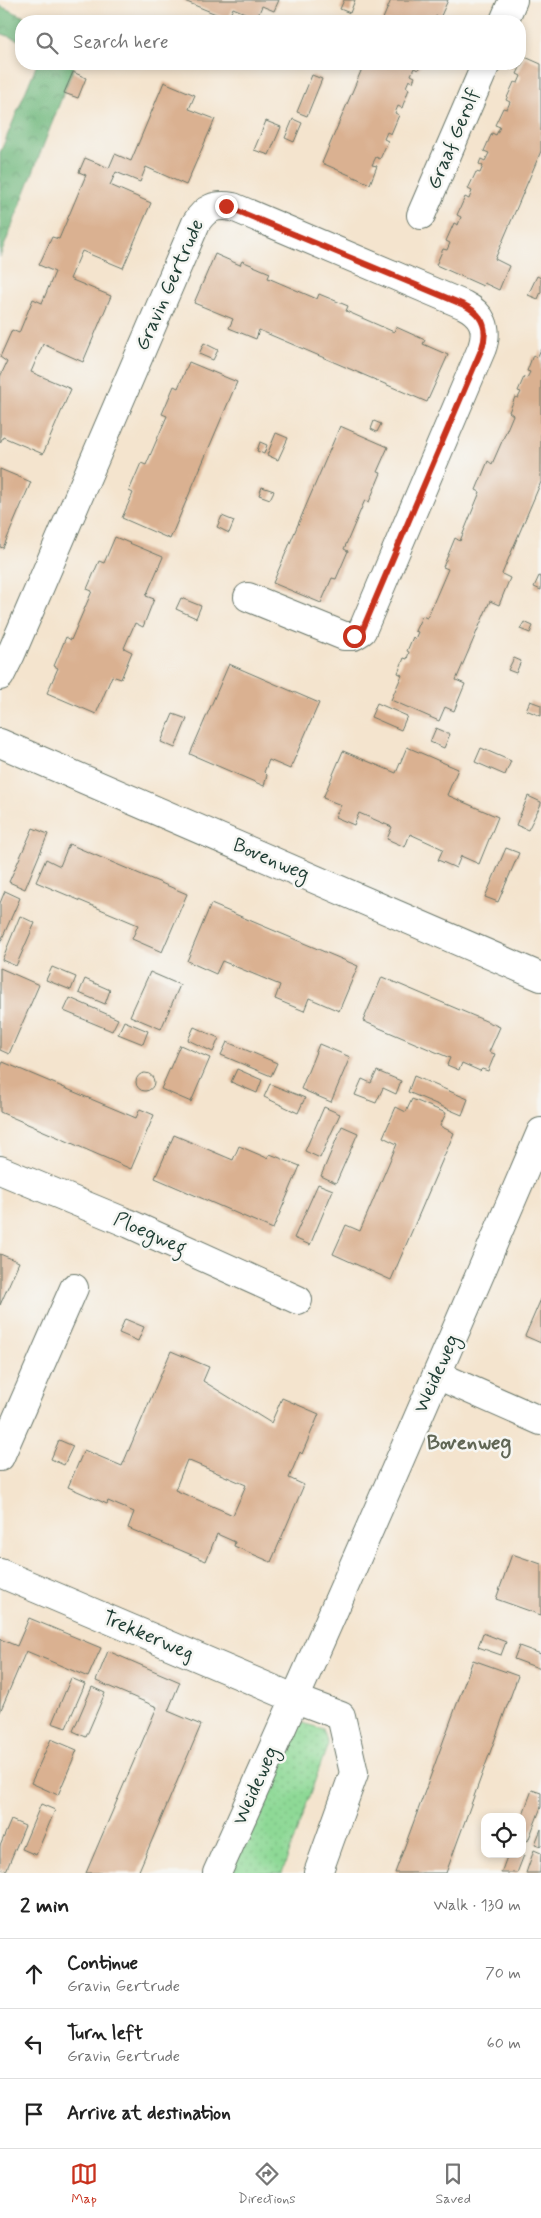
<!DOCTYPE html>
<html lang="en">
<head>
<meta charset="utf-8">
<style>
  body { margin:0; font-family:Mynerve,sans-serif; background:#f2f2f2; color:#222 }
  .controls { position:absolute; right:15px; bottom:15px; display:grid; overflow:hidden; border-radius:10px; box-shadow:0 2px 8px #0003 }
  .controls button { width:45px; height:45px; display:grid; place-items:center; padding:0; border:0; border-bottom:1px solid #e0e0e0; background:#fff; color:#222; font:25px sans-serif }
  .stop { position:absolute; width:15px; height:15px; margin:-11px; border:4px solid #c8321e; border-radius:50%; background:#fff }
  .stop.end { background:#c8321e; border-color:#fff; box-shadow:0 1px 5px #0008 }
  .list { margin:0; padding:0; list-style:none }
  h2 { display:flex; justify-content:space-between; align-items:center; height:65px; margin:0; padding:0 20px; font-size:21px }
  h2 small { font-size:16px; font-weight:400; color:#767676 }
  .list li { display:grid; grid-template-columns:32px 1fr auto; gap:15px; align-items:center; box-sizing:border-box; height:70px; padding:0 20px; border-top:1px solid #e0e0e0 }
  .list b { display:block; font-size:19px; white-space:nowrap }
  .list p { margin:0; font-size:16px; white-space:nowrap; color:#767676 }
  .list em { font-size:16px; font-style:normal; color:#767676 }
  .icon { flex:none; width:28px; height:28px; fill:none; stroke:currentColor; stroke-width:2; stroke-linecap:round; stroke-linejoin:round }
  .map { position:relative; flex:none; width:541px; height:1873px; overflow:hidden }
  .search { position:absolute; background:#fff; box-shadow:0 2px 8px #0003; left:15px; right:15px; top:15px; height:55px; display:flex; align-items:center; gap:12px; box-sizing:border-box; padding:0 18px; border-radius:20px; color:#767676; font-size:19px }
  .sheet { height:275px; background:#fff }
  nav { display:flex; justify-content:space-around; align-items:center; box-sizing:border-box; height:70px; border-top:1px solid #e0e0e0; background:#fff; font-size:14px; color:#767676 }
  nav a { display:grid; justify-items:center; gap:2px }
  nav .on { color:#c8321e }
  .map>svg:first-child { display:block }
  .grass { fill:url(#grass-dots); stroke:#568b65 }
  .forest { fill:url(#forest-crowns); stroke:#487b5a }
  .building { fill:#dab191; fill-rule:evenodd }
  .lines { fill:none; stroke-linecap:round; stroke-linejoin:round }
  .minor-casing { stroke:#6a776a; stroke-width:30 }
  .minor { stroke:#fff; stroke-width:28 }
  .route { stroke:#c8321e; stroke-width:6 }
  .labels { text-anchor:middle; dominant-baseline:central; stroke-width:5; stroke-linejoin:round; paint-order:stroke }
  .street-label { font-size:20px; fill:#1f3d34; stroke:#f6f6f2 }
  .neighbourhood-label { font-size:21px; font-weight:bold; fill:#606655; stroke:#f6f6f2 }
</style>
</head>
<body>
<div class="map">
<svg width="541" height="1873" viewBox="0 0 541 1873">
  <defs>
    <pattern id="grass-dots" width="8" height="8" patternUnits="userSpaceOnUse" patternTransform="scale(1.25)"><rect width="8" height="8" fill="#8ed996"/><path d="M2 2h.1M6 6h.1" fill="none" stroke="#7abb82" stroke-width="1.8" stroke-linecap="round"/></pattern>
    <pattern id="forest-crowns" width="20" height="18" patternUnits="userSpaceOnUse" patternTransform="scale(1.25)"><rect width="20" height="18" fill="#72b97f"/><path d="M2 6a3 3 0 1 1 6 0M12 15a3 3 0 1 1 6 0" fill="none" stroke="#5d9869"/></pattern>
  </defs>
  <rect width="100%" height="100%" fill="#f6f6f2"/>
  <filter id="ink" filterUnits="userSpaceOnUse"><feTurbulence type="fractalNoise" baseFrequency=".02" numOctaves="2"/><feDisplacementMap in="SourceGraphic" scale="10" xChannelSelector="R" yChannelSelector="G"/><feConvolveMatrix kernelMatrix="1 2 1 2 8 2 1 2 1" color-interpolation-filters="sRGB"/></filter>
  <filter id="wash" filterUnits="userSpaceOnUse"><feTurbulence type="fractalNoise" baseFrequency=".0096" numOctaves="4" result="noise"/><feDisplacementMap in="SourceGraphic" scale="20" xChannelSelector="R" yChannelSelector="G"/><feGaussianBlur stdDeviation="1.12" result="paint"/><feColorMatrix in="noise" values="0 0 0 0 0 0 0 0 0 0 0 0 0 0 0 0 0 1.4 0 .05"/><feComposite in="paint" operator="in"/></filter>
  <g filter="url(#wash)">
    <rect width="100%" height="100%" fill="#f4e4ce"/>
    <polygon class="grass" points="302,1723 323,1729 328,1744 282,1873 225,1873 295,1729"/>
    <g class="forest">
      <polygon points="0,6 34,21 21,21 21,41 0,33"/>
      <polygon points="37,64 75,64 0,257 0,153"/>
    </g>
    <g id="blocks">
      <g class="building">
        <polygon points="182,0 279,0 274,11 262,6 257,18 233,8 228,19"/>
        <polygon points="344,0 355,0 350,13 340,9"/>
        <polygon points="391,0 448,0 440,18 436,16 434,21 382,21"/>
        <polygon points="525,57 541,64 541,151 495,259 509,266 499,290 484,283 483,286 436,265 443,249 447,250 450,243 446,241 454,223 458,225 461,217 457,215 465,197 469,199 472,191 468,189 476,172 480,173 483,166 479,164 480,161 481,159 485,161 489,153 484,151 492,133 496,135 500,127 495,125 503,108 507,109 510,102 506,100 514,82 518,83 521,76 517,74"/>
        <polygon points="364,64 421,64 418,70 414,68 411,75 415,77 414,79 413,82 409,80 406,87 409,89 403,105 402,108 398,106 395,113 399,115 391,134 387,132 384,139 388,141 380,159 376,157 372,165 377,166 370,184 322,163"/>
        <polygon points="73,72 86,78 78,98 64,93"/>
        <polygon points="312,75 322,79 307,116 297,112"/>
        <polygon points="164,82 195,95 189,109 215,119 186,185 146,167 140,182 116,172 110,185 151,203 123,268 82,251 70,279 111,296 83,362 43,344 31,372 71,389 43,454 3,437 0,443 0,377 7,362 0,357 12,330 19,333 33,299 42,303 55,272 39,265 52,237 59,239 86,175 79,172 85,158 109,168 115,154 131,161"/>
        <polygon points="293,119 302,123 294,142 285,138"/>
        <polygon points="266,121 281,127 269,155 254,150"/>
        <polygon points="215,254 240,265 242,261 270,273 268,278 317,299 319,294 348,306 346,311 394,332 396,327 425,340 423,344 448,355 427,402 259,330 256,339 229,328 233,319 194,303"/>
        <polygon points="537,276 541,278 541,292 538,299 528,295"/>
        <polygon points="204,343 218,350 213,360 199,354"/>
        <polygon points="541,349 541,482 502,574 510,578 499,605 490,601 456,680 465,684 454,711 445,707 439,721 391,700 402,675 398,673 404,658 407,659 409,652 407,651 413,637 415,639 418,632 415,631 422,616 427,618 448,569 443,567 455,538 460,541 480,492 476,490 488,461 492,464 503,439 513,415 509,412 515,397 518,398 521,392 518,391 524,377 527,378 530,372 527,371 533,355 537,358"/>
        <polygon points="189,362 237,382 170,539 122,518 133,493 129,491 141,463 146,465 167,416 162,414 174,386 178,388"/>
        <polygon points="374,421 381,424 377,432 371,429"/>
        <polygon points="340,426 388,447 377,472 381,473 369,502 365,500 344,549 348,551 336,579 332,578 321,603 273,583"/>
        <polygon points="276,433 288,438 278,460 267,455"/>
        <polygon points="260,442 267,445 264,454 257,451"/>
        <polygon points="0,469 31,482 3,548 0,547"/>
        <polygon points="262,487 274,491 270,499 259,495"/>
        <polygon points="222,516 234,521 229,533 217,527"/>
        <polygon points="115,537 163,557 146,596 154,599 143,627 135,623 124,648 132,652 121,679 112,676 96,714 47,693 58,668 54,666 66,637 71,640 92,591 87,589 99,561 104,563"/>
        <polygon points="539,576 541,577 541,590 534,587"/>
        <polygon points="181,598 201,606 196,618 176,609"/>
        <polygon points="524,622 533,626 530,633 520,629"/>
        <polygon points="514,658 521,661 516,673 508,670"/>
        <polygon points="229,664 319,703 290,769 269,760 264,772 267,775 264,786 190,754"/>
        <polygon points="530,701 541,705 541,716 526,710"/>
        <polygon points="377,703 407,716 401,730 371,717"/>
        <polygon points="173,714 187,719 175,748 161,742"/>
        <polygon points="436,728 450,734 444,748 430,742"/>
        <polygon points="407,747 458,769 447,795 498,817 479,864 461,856 456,868 438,860 443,849 410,834 405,847 387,839 392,827 359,813 354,825 335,817 341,805 323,798 343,751 396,773"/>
        <polygon points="481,748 511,761 505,775 475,762"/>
        <polygon points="528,796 541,802 541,804 528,830 516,825"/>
        <polygon points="33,828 48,834 25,889 9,882"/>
        <polygon points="69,844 187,894 162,952 132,939 138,925 36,882 46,859 60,866"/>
        <polygon points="506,848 519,853 498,902 485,897"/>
        <polygon points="5,891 20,898 0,943 0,903"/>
        <polygon points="211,904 358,966 339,1011 309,998 304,1011 275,999 280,985 222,961 216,974 187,961"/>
        <polygon points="20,916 35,923 16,966 2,960"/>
        <polygon points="52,967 76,977 71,990 46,980"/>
        <polygon points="0,968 39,985 9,1054 0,1050"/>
        <polygon points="150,972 180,985 161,1029 130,1016"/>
        <polygon points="382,977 500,1027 489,1052 495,1054 488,1071 482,1069 480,1071 462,1063 459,1070 447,1065 450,1058 363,1021"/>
        <polygon points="85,979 110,990 105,1004 79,993"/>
        <polygon points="70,998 118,1019 112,1031 64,1011"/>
        <polygon points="124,1021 148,1031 143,1044 118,1034"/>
        <polygon points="194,1027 219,1038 213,1052 188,1040"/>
        <polygon points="227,1042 277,1063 271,1076 221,1055"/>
        <polygon points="319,1044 350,1057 331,1102 301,1089"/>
        <polygon points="180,1045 210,1058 191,1102 161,1089"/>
        <polygon points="3,1062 136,1118 140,1109 154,1115 131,1169 0,1112 0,1069"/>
        <polygon points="237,1069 262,1080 257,1093 231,1082"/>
        <polygon points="377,1071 401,1081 396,1094 383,1088 376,1103 355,1095 362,1079 371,1083"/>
        <circle cx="145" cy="1082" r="9"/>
        <polygon points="414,1076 468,1099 462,1115 408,1092"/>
        <polygon points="270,1084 305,1098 298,1113 264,1097"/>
        <polygon points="412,1099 446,1113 440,1126 454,1133 391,1280 333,1254 346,1225 360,1231 397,1144 383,1137 396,1107 406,1112"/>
        <polygon points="324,1107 340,1114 320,1158 305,1151"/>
        <polygon points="342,1126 358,1133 336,1183 321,1176"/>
        <polygon points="174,1135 233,1160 239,1146 267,1158 270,1154 300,1166 273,1229 155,1178"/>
        <polygon points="318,1184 333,1190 310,1245 294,1238"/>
        <polygon points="0,1254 19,1262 0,1305"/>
        <polygon points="541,1299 541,1343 525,1336"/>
        <polygon points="125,1319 144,1327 138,1341 119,1333"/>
        <path d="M 171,1351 L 209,1367 L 203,1381 L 271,1423 L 282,1398 L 319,1414 L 302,1454 L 300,1452 L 289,1478 L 304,1485 L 271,1562 L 234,1546 L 235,1542 L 217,1534 L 206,1561 L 128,1528 L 134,1512 L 108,1501 L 107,1504 L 68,1487 L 84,1450 L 122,1466 ZM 187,1460 L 246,1485 L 233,1515 L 175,1490 Z"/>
        <polygon points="59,1440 73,1446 64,1465 51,1459"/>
        <polygon points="512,1554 541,1564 541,1615 496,1599"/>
        <polygon points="29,1618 101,1648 88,1677 26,1651 0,1712 0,1639 17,1646"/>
        <polygon points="483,1633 506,1642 501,1655 478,1647"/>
        <polygon points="519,1646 541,1654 541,1669 514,1659"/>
        <polygon points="108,1651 180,1682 168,1711 201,1725 138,1873 86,1873 157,1707 96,1681"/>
        <polygon points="473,1660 518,1676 446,1873 395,1873"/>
        <polygon points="71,1678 85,1684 66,1728 52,1723"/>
        <polygon points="92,1687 105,1693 86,1737 73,1731"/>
        <polygon points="51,1739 77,1750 58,1795 31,1783"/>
        <polygon points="532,1790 541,1793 541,1807 528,1841 522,1838 522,1817"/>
        <polygon points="41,1804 55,1810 36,1855 22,1849"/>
        <polygon points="11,1820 25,1826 6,1871 0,1868 0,1846"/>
        <polygon points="541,1829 541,1846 535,1844"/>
        <polygon points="534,1850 541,1853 540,1873 526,1873"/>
        <polygon points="508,1854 524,1855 517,1873 501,1873"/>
      </g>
    </g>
  </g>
  <g filter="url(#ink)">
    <use href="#blocks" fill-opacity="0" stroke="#6a776a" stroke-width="1"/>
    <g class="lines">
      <defs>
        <g id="minor">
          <polyline points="504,21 513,0"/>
          <polyline points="421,215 486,64"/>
          <path d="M 0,676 L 11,654 L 196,223 C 205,208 215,204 233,207 L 464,305 C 482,314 489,328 482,348 L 362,631 L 354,636 L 344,636 L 248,597"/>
          <polyline points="0,743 541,977"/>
          <polyline points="0,1170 130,1224 298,1300"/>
          <polyline points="437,1375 541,1421"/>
          <polyline points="0,1457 74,1288"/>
          <polyline points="0,1573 296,1699 341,1716 354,1773 318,1873"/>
          <path d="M 217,1873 C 328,1627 435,1380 541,1132"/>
        </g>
      </defs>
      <use href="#minor" class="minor-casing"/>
      <use href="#minor" class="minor"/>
    </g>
  </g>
  <g class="lines" filter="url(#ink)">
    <path class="route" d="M 226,206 L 464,305 C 482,314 489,328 482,348 L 362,631 L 354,636"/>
  </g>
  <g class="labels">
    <g class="street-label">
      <text transform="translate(454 139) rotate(-67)">Graaf Gerolf</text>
      <text transform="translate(170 285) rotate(-66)">Gravin Gertrude</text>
      <text transform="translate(271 860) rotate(23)">Bovenweg</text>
      <text transform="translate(150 1234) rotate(24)">Ploegweg</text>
      <text transform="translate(437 1374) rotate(-66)">Weideweg</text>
      <text transform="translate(148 1636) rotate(23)">Trekkerweg</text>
      <text transform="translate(256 1786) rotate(-66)">Weideweg</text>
    </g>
    <g class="neighbourhood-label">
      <text x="469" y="1443">Bovenweg</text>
    </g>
  </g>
</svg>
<div class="controls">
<button><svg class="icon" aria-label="locate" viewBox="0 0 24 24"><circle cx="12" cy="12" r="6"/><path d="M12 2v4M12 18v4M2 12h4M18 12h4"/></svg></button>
</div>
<div class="stop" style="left:354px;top:636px"></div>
<div class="stop end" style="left:226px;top:206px"></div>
<div class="search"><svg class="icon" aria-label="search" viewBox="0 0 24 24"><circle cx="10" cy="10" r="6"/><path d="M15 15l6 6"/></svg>Search here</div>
</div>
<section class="sheet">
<h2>2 min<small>Walk · 130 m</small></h2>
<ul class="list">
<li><svg class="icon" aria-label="ahead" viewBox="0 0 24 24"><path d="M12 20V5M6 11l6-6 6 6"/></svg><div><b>Continue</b><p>Gravin Gertrude</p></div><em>70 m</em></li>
<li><svg class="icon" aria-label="left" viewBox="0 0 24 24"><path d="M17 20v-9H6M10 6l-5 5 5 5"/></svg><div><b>Turn left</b><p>Gravin Gertrude</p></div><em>60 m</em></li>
<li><svg class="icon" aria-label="arrive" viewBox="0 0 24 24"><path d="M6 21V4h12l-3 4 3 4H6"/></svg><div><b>Arrive at destination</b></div></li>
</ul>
</section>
<nav>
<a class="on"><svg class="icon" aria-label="map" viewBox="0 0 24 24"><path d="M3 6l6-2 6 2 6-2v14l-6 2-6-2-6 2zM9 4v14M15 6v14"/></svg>Map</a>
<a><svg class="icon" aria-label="directions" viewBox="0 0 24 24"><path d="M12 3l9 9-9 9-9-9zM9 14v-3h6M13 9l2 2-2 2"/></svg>Directions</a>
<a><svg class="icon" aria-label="saved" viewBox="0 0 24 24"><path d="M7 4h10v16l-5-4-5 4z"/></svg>Saved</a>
</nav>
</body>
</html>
